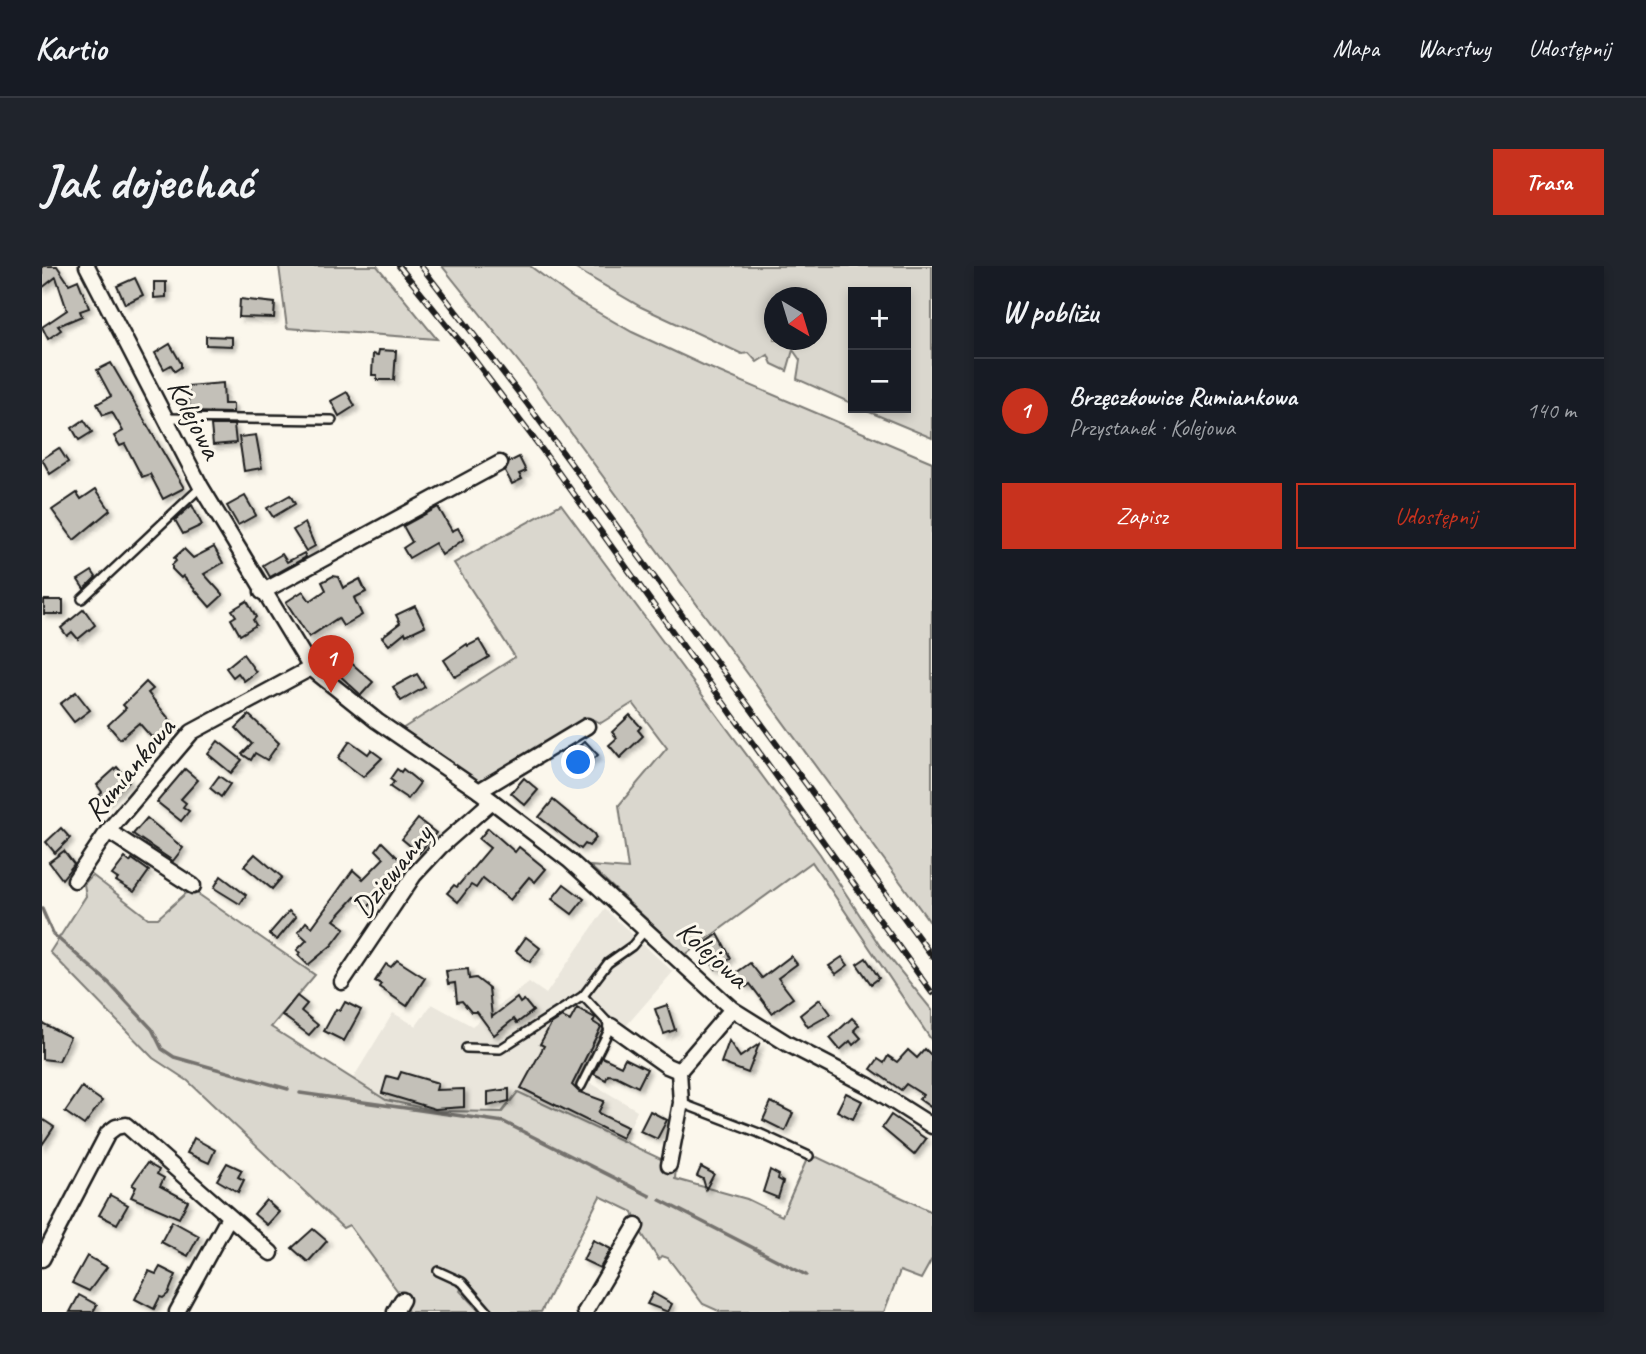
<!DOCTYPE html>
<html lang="pl">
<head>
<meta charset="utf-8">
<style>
  body { margin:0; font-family:Caveat,sans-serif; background:#20242c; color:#f1f3f6 }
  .controls { position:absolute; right:21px; top:21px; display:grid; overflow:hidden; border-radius:0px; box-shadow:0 4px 10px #0003 }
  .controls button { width:63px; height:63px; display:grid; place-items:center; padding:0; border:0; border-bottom:2px solid #363941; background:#171b24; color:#f1f3f6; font:35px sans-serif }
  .compass { position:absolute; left:722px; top:21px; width:63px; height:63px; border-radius:50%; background:#171b24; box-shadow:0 4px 10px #0003; rotate:142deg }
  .you { position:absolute; left:537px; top:497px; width:24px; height:24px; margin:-18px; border:5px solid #fff; border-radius:50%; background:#1a73e8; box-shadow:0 0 0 10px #1a73e833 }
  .badge { display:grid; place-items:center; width:46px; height:46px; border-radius:50%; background:#c8321e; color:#fff; font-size:23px; font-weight:700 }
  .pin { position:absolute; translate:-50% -58px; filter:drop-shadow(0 2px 4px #0008) }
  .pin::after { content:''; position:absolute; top:37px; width:24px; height:21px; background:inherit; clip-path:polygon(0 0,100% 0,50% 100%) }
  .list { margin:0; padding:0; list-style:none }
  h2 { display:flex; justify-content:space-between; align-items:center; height:91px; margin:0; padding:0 28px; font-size:30px }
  h2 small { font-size:23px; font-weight:400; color:#9ea1a6 }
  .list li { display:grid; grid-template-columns:46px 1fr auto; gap:21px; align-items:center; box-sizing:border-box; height:105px; padding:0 28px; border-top:2px solid #363941 }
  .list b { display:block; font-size:26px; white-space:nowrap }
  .list p { margin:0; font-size:23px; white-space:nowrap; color:#9ea1a6 }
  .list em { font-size:23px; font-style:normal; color:#9ea1a6 }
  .actions { display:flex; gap:14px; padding:21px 28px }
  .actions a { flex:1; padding:16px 0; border:2px solid #c8321e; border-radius:0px; text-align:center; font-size:24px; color:#c8321e }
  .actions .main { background:#c8321e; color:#fff }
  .map { position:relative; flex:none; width:890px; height:1046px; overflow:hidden; border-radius:0px }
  header { display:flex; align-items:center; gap:42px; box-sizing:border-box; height:98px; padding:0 35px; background:#171b24; border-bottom:2px solid #363941 }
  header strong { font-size:33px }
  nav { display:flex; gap:38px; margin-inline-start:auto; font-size:24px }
  .intro { display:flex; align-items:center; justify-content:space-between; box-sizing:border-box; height:168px; padding:0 42px }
  h1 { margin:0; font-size:49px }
  .button { padding:18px 32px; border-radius:0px; background:#c8321e; color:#fff; font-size:24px; font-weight:700 }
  main { display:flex; gap:42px; padding:0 42px }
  aside { flex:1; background:#171b24; border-radius:0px; box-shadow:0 4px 10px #0003 }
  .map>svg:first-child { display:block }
  .built { fill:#eae6dc }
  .green { fill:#dad7ce; stroke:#7b7a75; stroke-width:2; fill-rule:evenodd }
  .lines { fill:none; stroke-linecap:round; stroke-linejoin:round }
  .stream { stroke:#74726e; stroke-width:3.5 }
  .building { fill:#c3c0b8; stroke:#1c1c1c; stroke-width:2; filter:url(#shadow) }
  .service-casing { stroke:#1c1c1c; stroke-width:12 }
  .minor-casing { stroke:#1c1c1c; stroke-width:19 }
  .service { stroke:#fbf7ec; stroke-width:7 }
  .minor { stroke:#fbf7ec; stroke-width:14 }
  .rail-casing { stroke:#1c1c1c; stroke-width:6 }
  .rail { stroke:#fbf7ec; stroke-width:3.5; stroke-dasharray:10; stroke-linecap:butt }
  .labels { text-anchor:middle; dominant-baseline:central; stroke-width:6; stroke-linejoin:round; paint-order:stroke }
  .street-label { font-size:30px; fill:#1c1c1c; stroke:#fbf7ec }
</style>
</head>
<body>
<header>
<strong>Kartio</strong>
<nav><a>Mapa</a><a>Warstwy</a><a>Udostępnij</a></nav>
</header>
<div class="intro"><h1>Jak dojechać</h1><a class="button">Trasa</a></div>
<main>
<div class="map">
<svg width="890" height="1046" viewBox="0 0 890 1046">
  <defs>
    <filter id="shadow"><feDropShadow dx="3.5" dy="3.5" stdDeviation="2" flood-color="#0004"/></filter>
  </defs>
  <rect width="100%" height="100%" fill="#fbf7ec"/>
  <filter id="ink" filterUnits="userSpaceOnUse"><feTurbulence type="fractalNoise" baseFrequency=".0143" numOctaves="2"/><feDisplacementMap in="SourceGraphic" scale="14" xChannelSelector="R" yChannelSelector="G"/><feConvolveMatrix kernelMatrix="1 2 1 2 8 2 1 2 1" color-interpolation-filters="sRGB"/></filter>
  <g filter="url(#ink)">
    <polygon class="built" points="563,643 631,706 570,776 547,816 595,844 582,876 476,826 460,846 395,845 344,834 310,814 351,747 374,760 390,738 430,760 487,716 504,728"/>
    <g class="green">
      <polygon points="237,0 335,0 395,73 245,62"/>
      <polygon points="400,0 488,0 531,32 590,66 661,99 890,196 890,659 480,100"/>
      <path d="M 529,0 L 890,0 L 890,172 L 818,142 L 864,142 L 864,26 L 811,26 L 811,138 L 755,113 L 758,94 L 751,84 L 745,105 L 730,98 L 726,89 L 715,96 L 707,87 L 700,88 L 599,41 ZM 732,32 L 774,32 L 774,74 L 732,74 Z"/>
      <polygon points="519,238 778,588 838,680 890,744 890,775 770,596 643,689 548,600 586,603 577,539 625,482 591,437 559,457 547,452 435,518 360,463 473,391 412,297"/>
      <polygon points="50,609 106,652 116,652 149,623 273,709 229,761 344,834 395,845 460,846 476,826 634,900 633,913 705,933 740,950 765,893 775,891 890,946 890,993 879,1013 858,1005 842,1046 679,1046 661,1038 626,992 620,990 617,994 595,960 591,946 558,930 499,1046 450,1046 425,1014 418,1025 438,1046 366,1046 357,1027 307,959 301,962 146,815 111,792 8,686 44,630 42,618"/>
    </g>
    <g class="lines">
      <g class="stream">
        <polyline points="0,643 11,668 66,716 110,763 120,783 132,791 246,823"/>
        <polyline points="258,827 462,856 608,930"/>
        <polyline points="618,934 764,1009"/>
      </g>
    </g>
    <g class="building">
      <polygon points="0,0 15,0 27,18 36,14 47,42 38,45 40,50 16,60 19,64 6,73 0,61 25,44 14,11 0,22"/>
      <polygon points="93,12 101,29 83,38 75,20"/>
      <polygon points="112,16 124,16 124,31 112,32"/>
      <polygon points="198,33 233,37 232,52 197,51"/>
      <polygon points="164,70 190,71 190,80 164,79"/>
      <polygon points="128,78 139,97 139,101 133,105 129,99 122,103 113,87"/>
      <polygon points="337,84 354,85 352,114 335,114 335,109 330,109 331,88 336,89"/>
      <polygon points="69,97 142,222 121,233 108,208 100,211 83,178 78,180 72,170 81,165 70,146 61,149 55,138 69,130 55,104"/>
      <polygon points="181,117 182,138 191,138 191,147 148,146 146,120"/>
      <polygon points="305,126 313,140 297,150 289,135"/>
      <polygon points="42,154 50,166 37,174 30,162"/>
      <polygon points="169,159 192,159 194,177 171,179"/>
      <polygon points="214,169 220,202 202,205 197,171"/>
      <polygon points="17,182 26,196 8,208 0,193"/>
      <polygon points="477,191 484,205 477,208 480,213 470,218 463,205 467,196"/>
      <polygon points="54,223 68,244 32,274 10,244 35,227 39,233"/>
      <polygon points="248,229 253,238 231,251 225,242"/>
      <polygon points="203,230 214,249 196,259 185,240"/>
      <polygon points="150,239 160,259 141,268 133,254"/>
      <polygon points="396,241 410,265 416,262 422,273 400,289 393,277 367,292 361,282 370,276 361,260"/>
      <polygon points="263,257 273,280 264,285 251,264"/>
      <polygon points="172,281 181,297 162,308 181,329 168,341 141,310 139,312 130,303 130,299 134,295 132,292 142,283 151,292"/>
      <polygon points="262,287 264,291 228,311 221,299 240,288 245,296"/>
      <polygon points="50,305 54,311 42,323 36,314"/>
      <polygon points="291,310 296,311 301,322 318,313 324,326 312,332 320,349 301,360 296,352 267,371 244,336 261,325 268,335 284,324 280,316"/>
      <rect x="2" y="334" width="19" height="14"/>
      <polygon points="205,335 214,351 211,354 214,359 198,369 189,353 194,350 190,344"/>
      <polygon points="373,340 383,360 364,369 363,366 347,379 340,371 358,357 354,349"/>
      <polygon points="42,343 53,359 36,373 30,366 25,370 19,362"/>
      <polygon points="437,374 447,391 413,411 402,394 425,378 426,380"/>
      <polygon points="201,388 214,406 202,415 196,407 191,411 184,402"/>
      <polygon points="307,395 331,416 319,429 295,407"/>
      <polygon points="375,408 383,421 359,435 351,421"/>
      <polygon points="104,416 111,423 106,427 132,459 117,472 114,469 110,472 97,457 78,473 66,459 84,442 81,439"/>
      <polygon points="34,426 48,444 32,456 18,438"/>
      <polygon points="207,449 237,477 225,494 213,487 209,494 200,488 210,478 194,462"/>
      <polygon points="588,449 599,461 596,464 601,470 578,492 567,479 575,472 570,466"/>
      <polygon points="176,475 200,494 189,507 166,488"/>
      <polygon points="308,475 326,488 329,484 340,492 321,511 296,492"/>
      <polygon points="543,475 556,489 541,503 528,488"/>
      <polygon points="75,501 87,515 63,536 57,530 60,526 55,519"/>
      <polygon points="143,503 156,514 139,533 144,537 141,541 147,545 139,555 115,536"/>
      <polygon points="355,503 359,506 361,503 378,517 366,533 348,521 352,516 348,513"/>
      <polygon points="177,510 188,518 179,531 168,522"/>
      <polygon points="482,512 496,524 483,539 469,527"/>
      <polygon points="511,534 552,568 554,572 547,580 543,578 539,583 497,551"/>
      <polygon points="105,552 141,582 131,595 91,568"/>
      <polygon points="376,553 394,567 377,587 360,573"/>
      <polygon points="19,562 28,572 13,587 4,576"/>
      <polygon points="446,562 473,586 477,581 504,603 493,616 487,611 468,634 441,612 434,622 429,619 416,636 405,627 412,619 415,621 448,582 437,573"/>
      <polygon points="340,576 365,601 325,642 313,631 292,654 303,662 290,679 266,699 256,689 258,687 255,684 265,674 256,666 264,656 270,661 311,604 321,613 342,592 334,584"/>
      <polygon points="22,585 32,598 20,613 7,596"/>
      <polygon points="213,588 240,611 230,623 202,600"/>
      <polygon points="83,592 88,596 90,593 107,605 92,626 74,615 76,613 70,609"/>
      <polygon points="179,610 204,629 198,638 172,622"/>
      <polygon points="522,618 542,633 530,648 510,633"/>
      <polygon points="247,645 254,651 235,674 227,668"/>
      <polygon points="676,668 689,692 674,703 658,681"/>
      <polygon points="484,671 498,682 488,696 474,685"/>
      <polygon points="749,690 755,698 736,712 751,732 730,747 708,718 704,721 694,707 708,697 720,712"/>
      <polygon points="800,691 806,699 794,708 787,700"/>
      <polygon points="824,692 837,712 829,718 815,698"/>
      <polygon points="355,694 383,712 365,740 337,721 339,718 333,715 344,698 349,701"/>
      <polygon points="426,703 427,713 434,712 447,722 450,751 475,732 478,737 482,734 491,745 475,757 472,753 452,769 435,746 429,746 420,735 415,736 413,717 406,718 404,705"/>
      <polygon points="255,730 265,738 259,745 276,759 267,769 240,749"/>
      <polygon points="778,733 789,748 766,761 758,749"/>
      <polygon points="303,736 319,744 302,775 282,765 294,743 298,745"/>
      <polygon points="625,739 633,764 622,768 613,743"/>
      <polygon points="535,742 553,752 551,756 559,761 530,819 537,826 562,835 556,847 585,861 580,872 479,822 502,780 498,778 509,758 520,751 528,755"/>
      <polygon points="810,752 817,759 812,764 819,772 811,779 808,775 798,784 788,772"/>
      <polygon points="0,757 28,771 17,795 0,793"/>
      <polygon points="687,775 698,791 717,778 706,807 679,797"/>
      <polygon points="883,783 890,790 890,842 877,833 881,829 864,818 859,824 829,803 836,793 842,797 846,790 855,796 866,784 875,792"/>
      <polygon points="560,791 579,800 583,792 605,803 596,821 574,810 566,809 564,814 552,808"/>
      <polygon points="359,806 396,817 394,824 422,823 422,841 393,843 340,827 345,810 356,813"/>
      <polygon points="40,821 60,835 42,859 23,846"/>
      <polygon points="467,823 467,835 446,840 446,826"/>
      <polygon points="804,827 820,835 811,853 795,845"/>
      <polygon points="729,836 751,847 743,865 721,854"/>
      <polygon points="608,845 625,854 615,873 598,865"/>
      <polygon points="849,849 884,873 872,889 840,862"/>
      <polygon points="0,853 12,861 0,879"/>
      <polygon points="152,872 173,884 167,897 145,887"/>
      <polygon points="105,897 117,904 115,908 122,912 118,920 146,935 137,952 89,931 94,921 90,919"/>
      <polygon points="185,897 200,904 196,911 202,914 196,926 175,914"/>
      <polygon points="659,901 672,908 664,923 661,913 655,910"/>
      <polygon points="728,904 737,909 736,913 741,916 736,932 721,926"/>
      <polygon points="68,929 86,939 75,958 57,949"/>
      <polygon points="224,934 237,946 225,959 212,948"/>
      <polygon points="130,955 157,970 146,990 119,976"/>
      <polygon points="271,963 285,975 266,996 250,982"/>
      <polygon points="551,974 569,983 558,1002 541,994"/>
      <polygon points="45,990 65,1001 47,1025 30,1017"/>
      <polygon points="118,1001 134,1009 126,1028 121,1032 118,1031 112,1043 93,1033 107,1005 114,1008"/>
      <polygon points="611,1027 630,1038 626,1046 605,1038"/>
      <polygon points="37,1029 55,1039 51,1046 28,1046"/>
    </g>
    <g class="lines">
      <defs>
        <g id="service">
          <polyline points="123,152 290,154"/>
          <polyline points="40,333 159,221"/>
          <polyline points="424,782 458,783 541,730 566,697 590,680 604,663"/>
          <polyline points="539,820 569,760 541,730"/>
          <polyline points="639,837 717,867 767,890"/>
          <polyline points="396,1005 420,1016 446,1046"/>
        </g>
        <g id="minor">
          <polyline points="45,0 159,221 269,402 335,455 437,525 528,595 690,743 746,778 827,820 890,860"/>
          <polyline points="220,326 458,197"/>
          <polyline points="437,525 545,460"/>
          <polyline points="66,565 151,620"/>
          <polyline points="33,614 66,565 150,466 269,402"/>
          <polyline points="300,716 372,609 398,581 450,535"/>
          <polyline points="569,760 625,800 637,805"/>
          <polyline points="627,899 639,837 637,805 690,743"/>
          <polyline points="0,993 66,867 74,861 84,859 229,987"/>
          <polyline points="135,1046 187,951"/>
          <polyline points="353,1046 360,1034"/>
          <polyline points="543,1046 594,960"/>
        </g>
      </defs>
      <use href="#service" class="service-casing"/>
      <use href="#minor" class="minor-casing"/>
      <use href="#service" class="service"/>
      <use href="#minor" class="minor"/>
      <defs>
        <g id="rail">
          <polyline points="357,0 425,84 501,185 890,727"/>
          <polyline points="379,0 486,139 890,690"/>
        </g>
      </defs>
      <use href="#rail" class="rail-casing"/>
      <use href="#rail" class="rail"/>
    </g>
  </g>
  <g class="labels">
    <g class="street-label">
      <text transform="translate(153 153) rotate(63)">Kolejowa</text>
      <text transform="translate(87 503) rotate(-50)">Rumiankowa</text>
      <text transform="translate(350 605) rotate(-51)">Dziewanny</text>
      <text transform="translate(671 688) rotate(42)">Kolejowa</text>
    </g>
  </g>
</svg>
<div class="controls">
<button>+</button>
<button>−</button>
</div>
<svg class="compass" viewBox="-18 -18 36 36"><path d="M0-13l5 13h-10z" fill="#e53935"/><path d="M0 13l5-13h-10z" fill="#9ea1a6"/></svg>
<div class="you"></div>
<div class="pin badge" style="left:289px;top:427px">1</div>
</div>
<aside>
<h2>W pobliżu<small></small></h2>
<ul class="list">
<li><span class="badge">1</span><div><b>Brzęczkowice Rumiankowa</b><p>Przystanek · Kolejowa</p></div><em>140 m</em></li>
</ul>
<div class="actions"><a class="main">Zapisz</a><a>Udostępnij</a></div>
</aside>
</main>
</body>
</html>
